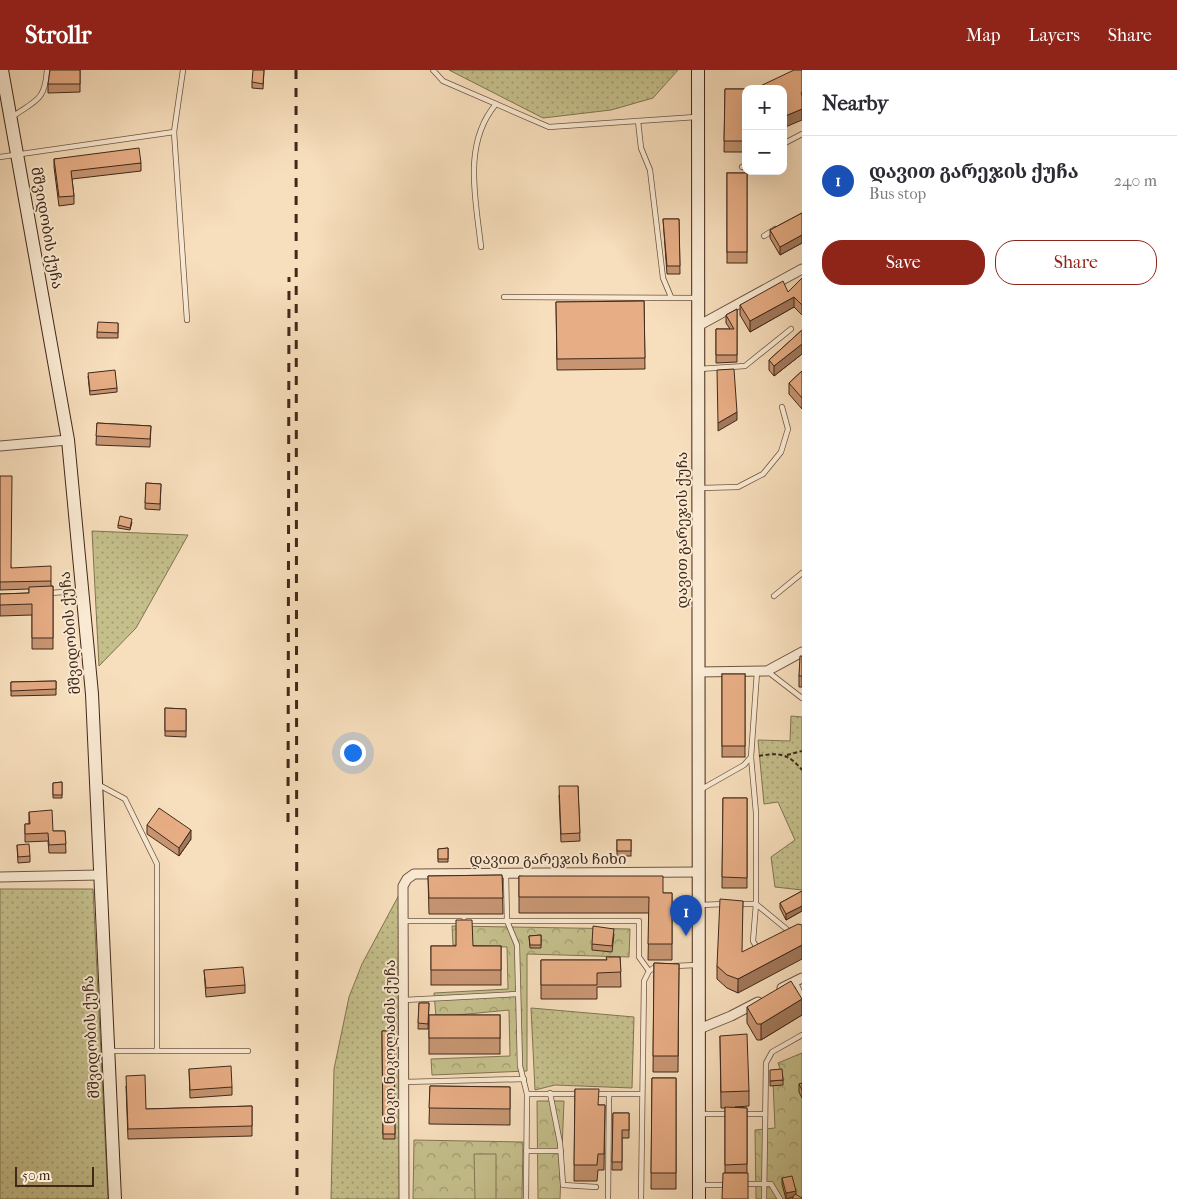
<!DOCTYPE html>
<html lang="en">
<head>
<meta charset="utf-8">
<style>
  body { margin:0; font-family:"IM FELL French Canon","Noto Serif Georgian",serif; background:#f2f2f3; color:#2b2b33 }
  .controls { position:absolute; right:15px; top:15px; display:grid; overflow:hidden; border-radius:10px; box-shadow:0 5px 20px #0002 }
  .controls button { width:45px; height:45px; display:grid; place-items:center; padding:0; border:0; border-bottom:1px solid #e1e1e2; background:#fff; color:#2b2b33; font:25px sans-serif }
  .scale { position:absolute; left:15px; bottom:12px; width:79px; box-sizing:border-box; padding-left:5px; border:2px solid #41291a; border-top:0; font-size:14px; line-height:18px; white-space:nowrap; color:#41291a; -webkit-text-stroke:4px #faead3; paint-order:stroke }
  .you { position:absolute; left:352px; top:682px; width:18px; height:18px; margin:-12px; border:4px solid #fff; border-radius:50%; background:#1a73e8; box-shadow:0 0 0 8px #1a73e833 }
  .badge { display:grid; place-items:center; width:32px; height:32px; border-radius:50%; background:#8f2418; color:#fff; font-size:16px; font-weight:700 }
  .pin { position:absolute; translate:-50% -41px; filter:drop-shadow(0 1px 2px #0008) }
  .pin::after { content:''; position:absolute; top:26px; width:18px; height:15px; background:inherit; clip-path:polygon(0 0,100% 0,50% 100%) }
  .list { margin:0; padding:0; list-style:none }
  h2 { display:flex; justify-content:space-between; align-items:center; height:65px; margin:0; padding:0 20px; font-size:21px }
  h2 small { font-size:16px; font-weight:400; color:#7c7c81 }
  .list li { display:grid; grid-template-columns:32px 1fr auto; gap:15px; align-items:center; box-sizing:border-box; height:90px; padding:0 20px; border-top:1px solid #e1e1e2 }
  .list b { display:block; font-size:19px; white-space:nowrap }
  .list p { margin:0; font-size:16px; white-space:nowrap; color:#7c7c81 }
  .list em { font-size:16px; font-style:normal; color:#7c7c81 }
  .actions { display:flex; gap:10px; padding:15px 20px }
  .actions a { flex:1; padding:11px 0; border:1px solid #8f2418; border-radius:20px; text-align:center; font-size:18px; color:#8f2418 }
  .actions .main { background:#8f2418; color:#fff }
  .map { position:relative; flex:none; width:802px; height:1129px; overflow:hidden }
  header { display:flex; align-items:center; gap:30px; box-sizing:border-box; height:70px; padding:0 25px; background:#8f2418; color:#fff }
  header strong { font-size:24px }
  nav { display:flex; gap:28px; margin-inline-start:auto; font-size:18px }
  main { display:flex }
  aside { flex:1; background:#fff }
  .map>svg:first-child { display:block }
  .grass { fill:url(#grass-dots); stroke:#827452 }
  .forest { fill:url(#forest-crowns); stroke:#827452 }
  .pitch { fill:#c4bf8b; stroke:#827452 }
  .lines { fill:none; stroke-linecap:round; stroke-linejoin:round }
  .lane-casing { stroke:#6e5642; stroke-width:6 }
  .street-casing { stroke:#6e5642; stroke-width:11 }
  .secondary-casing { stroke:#41291a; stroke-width:14 }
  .path { stroke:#41291a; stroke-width:2; stroke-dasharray:4 2.5; stroke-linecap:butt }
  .lane { stroke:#faead3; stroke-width:4.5 }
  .street { stroke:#faead3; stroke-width:9 }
  .secondary { stroke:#faead3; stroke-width:12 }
  .rail { stroke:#41291a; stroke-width:3; stroke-dasharray:9 9; stroke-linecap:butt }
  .wall { fill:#c79572; stroke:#41291a }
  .shaded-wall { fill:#a2795d; stroke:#41291a }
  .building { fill:#e7ad85; stroke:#41291a }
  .labels { text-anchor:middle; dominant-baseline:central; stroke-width:4; stroke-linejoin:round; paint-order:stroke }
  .street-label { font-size:15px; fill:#41291a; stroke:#faead3 }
</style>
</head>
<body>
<header>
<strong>Strollr</strong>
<nav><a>Map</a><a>Layers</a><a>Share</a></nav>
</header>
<main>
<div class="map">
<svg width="802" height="1129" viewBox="0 0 802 1129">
  <defs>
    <pattern id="grass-dots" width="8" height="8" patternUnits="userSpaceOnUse" patternTransform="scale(1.25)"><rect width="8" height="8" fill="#c4bf8b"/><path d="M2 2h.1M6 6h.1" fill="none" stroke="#a19b71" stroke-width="1.8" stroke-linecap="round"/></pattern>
    <pattern id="forest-crowns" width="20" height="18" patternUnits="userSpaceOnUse" patternTransform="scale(1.25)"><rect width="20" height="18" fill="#c4bf8b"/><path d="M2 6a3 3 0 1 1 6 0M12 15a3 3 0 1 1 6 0" fill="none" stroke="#a19b71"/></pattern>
  </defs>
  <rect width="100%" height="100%" fill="#f7debc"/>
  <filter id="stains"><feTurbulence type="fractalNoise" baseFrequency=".004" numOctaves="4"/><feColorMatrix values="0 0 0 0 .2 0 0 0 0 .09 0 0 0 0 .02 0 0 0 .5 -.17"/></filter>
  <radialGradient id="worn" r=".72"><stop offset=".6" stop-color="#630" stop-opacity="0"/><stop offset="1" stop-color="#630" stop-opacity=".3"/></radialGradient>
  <g class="grass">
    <polygon points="449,0 678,0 653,28 611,40 543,48"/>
    <polygon points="92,461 188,465 136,558 99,596"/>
    <polygon points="791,646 802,647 802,820 775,817 771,787 795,770 778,732 764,734 758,670 790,671"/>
    <polygon points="0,819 93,819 108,1129 0,1129"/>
    <polygon points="400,823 398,897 402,1129 331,1129 334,999 349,927 362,894"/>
    <polygon points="531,938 634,947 632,1018 555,1015 535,1020"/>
  </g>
  <g class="forest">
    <polygon points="452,856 630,859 629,887 527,884 527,1001 432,1005 431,989 510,986 509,940 436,947 434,923 508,919 507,877 453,875"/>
    <polygon points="802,983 802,1129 756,1129 755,1060 775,1058 773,1012 784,1010 778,993"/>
    <polygon points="537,1031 564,1031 560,1129 538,1129"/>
    <polygon points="414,1070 523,1072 522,1129 413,1129"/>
  </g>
  <polygon class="pitch" points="474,1084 496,1084 496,1129 475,1129"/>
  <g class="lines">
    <defs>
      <g id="lane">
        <polyline points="433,0 443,11 549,57 696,47"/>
        <path d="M 12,47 C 36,30 45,31 47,0"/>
        <polyline points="638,51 641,78 650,100 663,208 671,227"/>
        <polyline points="174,62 187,250"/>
        <polyline points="783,74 802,64"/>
        <polyline points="0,87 174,62 183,0"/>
        <polyline points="742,97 746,95"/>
        <polyline points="764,166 775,159"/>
        <path d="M 481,177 C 476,130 462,74 496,34"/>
        <polyline points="504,227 697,228"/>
        <polyline points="699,299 745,296 791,259"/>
        <polyline points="701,418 738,417 763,404 781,382 788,359 782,337"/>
        <polyline points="49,523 81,521"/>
        <polyline points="774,526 802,503"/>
        <polyline points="767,601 802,628"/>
        <polyline points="751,687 756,743 756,834 790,862"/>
        <polyline points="99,715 125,729 157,794 157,981"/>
        <polyline points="700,720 744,695 751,687 757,602"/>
        <polyline points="506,804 507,851 517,875 520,996 527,1024 526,1129"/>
        <polyline points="737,834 756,834 753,871 757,878"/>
        <polyline points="700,835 725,834"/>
        <polyline points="403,851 460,851"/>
        <polyline points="468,851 639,851 639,887 649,901"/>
        <polyline points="673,896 697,895"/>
        <polyline points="795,911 802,926"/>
        <polyline points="404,930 518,924"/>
        <polyline points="109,981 248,981"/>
        <polyline points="404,1012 524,1009"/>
        <polyline points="550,1023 560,1073 563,1115 596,1117"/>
        <polyline points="527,1024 581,1024"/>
        <polyline points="593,1024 642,1024"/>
        <polyline points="700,1044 730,1044"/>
        <polyline points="743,1044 765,1044"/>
        <polyline points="526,1081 561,1081"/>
        <polyline points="743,1114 771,1114 780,1129"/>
        <polyline points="701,1115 728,1115"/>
        <polyline points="608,1129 609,1024"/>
        <polyline points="641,1129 644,911 649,901 657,896"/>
        <polyline points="764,1129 766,993 772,982 802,965"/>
      </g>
      <g id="street">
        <polyline points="698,256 802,199"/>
        <polyline points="0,376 68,370"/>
        <polyline points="698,602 767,601 802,582"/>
        <polyline points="0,807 99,805"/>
        <polyline points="782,918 802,908"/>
        <polyline points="699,959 731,946 758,932"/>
        <polyline points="404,1129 403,816 407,809 414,804 699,802"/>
      </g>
      <g id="secondary">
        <polyline points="2,0 68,370 92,624 115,1129"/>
        <polyline points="698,0 699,1129"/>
      </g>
    </defs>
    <use href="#lane" class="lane-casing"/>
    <use href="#street" class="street-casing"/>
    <use href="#secondary" class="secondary-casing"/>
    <g class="path">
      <polyline points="787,685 802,681"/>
      <path d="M 759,686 C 779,682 789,684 802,700"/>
    </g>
    <use href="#lane" class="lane"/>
    <use href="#street" class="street"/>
    <use href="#secondary" class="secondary"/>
    <g class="rail">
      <polyline points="296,0 297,1129"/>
      <polyline points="288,752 289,207"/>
    </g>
  </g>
  <g class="wall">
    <polygon points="80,0 80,22 48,23 48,14"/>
    <polygon points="264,0 263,19 252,18 252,12"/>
    <polygon points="725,19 746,19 746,82 724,82"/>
    <polygon points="54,89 141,93 141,101 72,109 74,126 74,134 59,136 54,97"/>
    <rect x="727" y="103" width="20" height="90"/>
    <polygon points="802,143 802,173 780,185 770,168 770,160"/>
    <polygon points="663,149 679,149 680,204 667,204"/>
    <polygon points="802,208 802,245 794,237 750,262 740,245 740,235 788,222"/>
    <polygon points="644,231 645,299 557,300 556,232"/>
    <polygon points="737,239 737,292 716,293 716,259 730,259 726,253 726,245"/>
    <polygon points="118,253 118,268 97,268 97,262"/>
    <polygon points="802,260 802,284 774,306 769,300 769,290"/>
    <polygon points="802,301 802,339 789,324 789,313"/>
    <polygon points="88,306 117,318 117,322 90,325"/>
    <polygon points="97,353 151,356 150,377 96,375"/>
    <polygon points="0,406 11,498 51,511 51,516 53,516 53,579 32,579 32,545 0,546 0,524 29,523 29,519 0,520"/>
    <polygon points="146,413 161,414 160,440 145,439"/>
    <polygon points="132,452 130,460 118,458 118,455"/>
    <polygon points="802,586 802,617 799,617 799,606"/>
    <rect x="722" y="604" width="23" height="83"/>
    <polygon points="56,611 56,625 11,626 11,612"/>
    <polygon points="165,638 186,639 186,667 165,666"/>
    <polygon points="62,712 62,728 53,728 53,713"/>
    <polygon points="578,716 580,771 561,772 559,725"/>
    <polygon points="723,728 747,728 747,818 722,818"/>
    <polygon points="29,742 53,761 65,761 66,783 49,783 48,771 25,772 25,754 29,754"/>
    <polygon points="147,755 191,769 179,786 147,764"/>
    <rect x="617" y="770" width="14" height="16"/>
    <polygon points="17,775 30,786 30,792 18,793"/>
    <polygon points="448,778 448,792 438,792 438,779"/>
    <polygon points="502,805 503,844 429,844 428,806"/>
    <polygon points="519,806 663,823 672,823 672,890 648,890 649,843 519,843"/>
    <polygon points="802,821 802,841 786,850 780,838 780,833"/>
    <polygon points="743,831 738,923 727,918 717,909 717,896"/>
    <polygon points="614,864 612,882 592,880 592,874"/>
    <polygon points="541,865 541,878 530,878 529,866"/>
    <rect x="431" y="876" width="70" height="39"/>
    <polygon points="620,887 621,917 597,917 597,929 541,929 541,890 606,890"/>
    <polygon points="654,893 679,894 678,1002 653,1002"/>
    <polygon points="204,900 245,915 245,923 206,927"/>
    <polygon points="419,933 429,933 428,959 418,959"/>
    <polygon points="747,937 802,945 761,970 757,970 747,953"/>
    <rect x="429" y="945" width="71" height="39"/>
    <polygon points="382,961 394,961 395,1069 383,1069"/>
    <polygon points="720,966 749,1021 749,1036 735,1037 747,1038 747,1103 725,1103 725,1038 721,1038"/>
    <polygon points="189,999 232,1017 232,1025 190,1028"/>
    <polygon points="652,1008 676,1008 676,1119 651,1119"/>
    <polygon points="783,1010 783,1015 770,1016 770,1011"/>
    <polygon points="802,1013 802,1028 799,1022 799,1014"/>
    <polygon points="126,1016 146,1039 252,1036 252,1066 128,1069"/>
    <polygon points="430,1016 510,1017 510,1055 429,1054"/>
    <polygon points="575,1019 599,1035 605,1035 604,1100 598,1100 597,1111 574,1111"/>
    <polygon points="613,1043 629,1043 629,1068 622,1068 622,1100 612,1100"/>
    <polygon points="782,1108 796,1125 793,1127 786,1129 782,1114"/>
  </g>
  <g class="shaded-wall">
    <polygon points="802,39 802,50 783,58 783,47"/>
    <polygon points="802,165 802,173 780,185 780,177"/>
    <polygon points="794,227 794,237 750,262 750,251"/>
    <polygon points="802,274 802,284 774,306 774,296"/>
    <polygon points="737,342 737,350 718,361 718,353"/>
    <polygon points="191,760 191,769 179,786 179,778"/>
    <polygon points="802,836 802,841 786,850 786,844"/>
    <polygon points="802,875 802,889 738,923 738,909"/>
    <polygon points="802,929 802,945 761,970 761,954"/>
    <polygon points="796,1121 796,1126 786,1129 786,1123"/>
  </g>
  <g class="building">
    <polygon points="50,0 80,0 80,14 48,14"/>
    <polygon points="253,0 264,0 263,14 252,12"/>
    <polygon points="794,0 802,0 802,22 801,23 802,26 802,39 783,47 783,19 754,19"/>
    <polygon points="725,19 746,19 746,71 724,71"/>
    <polygon points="139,78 141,93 71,101 74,126 59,127 54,89"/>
    <rect x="727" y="103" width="20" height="79"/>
    <polygon points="802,143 802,165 780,177 770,160"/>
    <polygon points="663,149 679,149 680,196 667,196"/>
    <polygon points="802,208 802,235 794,227 750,251 740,235 783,211 788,222"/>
    <polygon points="644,231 645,288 557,289 556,232"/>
    <polygon points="737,239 737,285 716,285 716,259 734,259 726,245"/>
    <polygon points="98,252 118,253 118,263 97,262"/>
    <polygon points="802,260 802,274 774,296 769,290"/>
    <polygon points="734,299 737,342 718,353 717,300"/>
    <polygon points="115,300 117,318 90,321 88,303"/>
    <polygon points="802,301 802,328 789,313"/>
    <polygon points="97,353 151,356 150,369 96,366"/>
    <polygon points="0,406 12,406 11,498 51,496 51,511 0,512"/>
    <polygon points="146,413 161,414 160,434 145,433"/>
    <polygon points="120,446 132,449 130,458 118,455"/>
    <polygon points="53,516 53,568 32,568 32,534 0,535 0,524 29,523 29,517"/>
    <polygon points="800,586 802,586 802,606 799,606"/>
    <rect x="722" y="604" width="23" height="72"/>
    <polygon points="56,611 56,619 11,621 11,612"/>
    <polygon points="165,638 186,639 186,661 165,661"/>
    <polygon points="62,712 62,725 53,725 53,713"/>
    <polygon points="559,716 578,716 580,763 561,764"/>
    <polygon points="723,728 747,728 747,808 722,807"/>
    <polygon points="159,738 191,760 179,778 147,755"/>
    <polygon points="52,740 53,761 65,761 66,774 49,775 48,763 25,764 25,754 30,754 29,742"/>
    <rect x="617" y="770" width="14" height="11"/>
    <polygon points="29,774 30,786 18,787 17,775"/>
    <polygon points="448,778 448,789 438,789 438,779"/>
    <polygon points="502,805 503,828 429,828 428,806"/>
    <polygon points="519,806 663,806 663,823 672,823 672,874 648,874 649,827 519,827"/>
    <polygon points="802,821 802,836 786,844 780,833"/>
    <polygon points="720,829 743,831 742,882 798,854 802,855 802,875 738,909 727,905 717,896"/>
    <polygon points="456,850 472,850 473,876 501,876 501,900 431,900 431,876 456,876"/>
    <polygon points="593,856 614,859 612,876 592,874"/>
    <polygon points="541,865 541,875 530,875 529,866"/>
    <polygon points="606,887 620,887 621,902 597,903 597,915 541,915 541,890 607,890"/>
    <polygon points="654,893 679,894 678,986 653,986"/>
    <polygon points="243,897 245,915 206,918 204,900"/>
    <polygon points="791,911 802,929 761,954 757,954 747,937"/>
    <polygon points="419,933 429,933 428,954 418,953"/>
    <rect x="429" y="945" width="71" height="23"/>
    <polygon points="382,961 394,961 395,1064 383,1064"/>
    <polygon points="747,964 749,1021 721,1022 720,966"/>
    <polygon points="231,996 232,1017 190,1020 189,999"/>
    <polygon points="782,999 783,1010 770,1011 770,1000"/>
    <polygon points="145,1005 146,1039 252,1036 252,1056 128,1059 126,1006"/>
    <polygon points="652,1008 676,1008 676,1103 651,1103"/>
    <polygon points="802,1013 802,1020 799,1014"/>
    <polygon points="430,1016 510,1017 510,1039 429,1038"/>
    <polygon points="575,1019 599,1019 598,1035 605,1035 604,1084 598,1084 597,1095 574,1095"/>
    <polygon points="725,1037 747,1038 747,1094 725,1095"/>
    <polygon points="613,1043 629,1043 629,1060 622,1060 622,1092 612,1092"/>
    <polygon points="723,1103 748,1103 748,1129 722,1129"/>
    <polygon points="792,1106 796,1121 786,1123 782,1108"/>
    <polygon points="795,1124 802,1128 802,1129 792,1129"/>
  </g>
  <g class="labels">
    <g class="street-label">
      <text transform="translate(47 158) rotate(80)">მშვიდობის ქუჩა</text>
      <text transform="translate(682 460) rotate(-90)">დავით გარეჯის ქუჩა</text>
      <text transform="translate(70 563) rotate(-95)">მშვიდობის ქუჩა</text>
      <text x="548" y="789">დავით გარეჯის ჩიხი</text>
      <text transform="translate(91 967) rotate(-93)">მშვიდობის ქუჩა</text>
      <text transform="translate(390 972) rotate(-90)">ნიკო ნიკოლაძის ქუჩა</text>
    </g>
  </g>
  <rect width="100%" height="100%" filter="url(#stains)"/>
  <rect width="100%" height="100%" fill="url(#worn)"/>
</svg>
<div class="controls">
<button>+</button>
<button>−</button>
</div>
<div class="scale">50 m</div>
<div class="you"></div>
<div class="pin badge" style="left:686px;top:866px;background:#1a4fb4">1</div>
</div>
<aside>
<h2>Nearby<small></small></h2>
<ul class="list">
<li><span class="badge" style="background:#1a4fb4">1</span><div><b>დავით გარეჯის ქუჩა</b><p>Bus stop</p></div><em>240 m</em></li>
</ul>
<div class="actions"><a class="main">Save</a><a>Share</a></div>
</aside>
</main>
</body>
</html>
